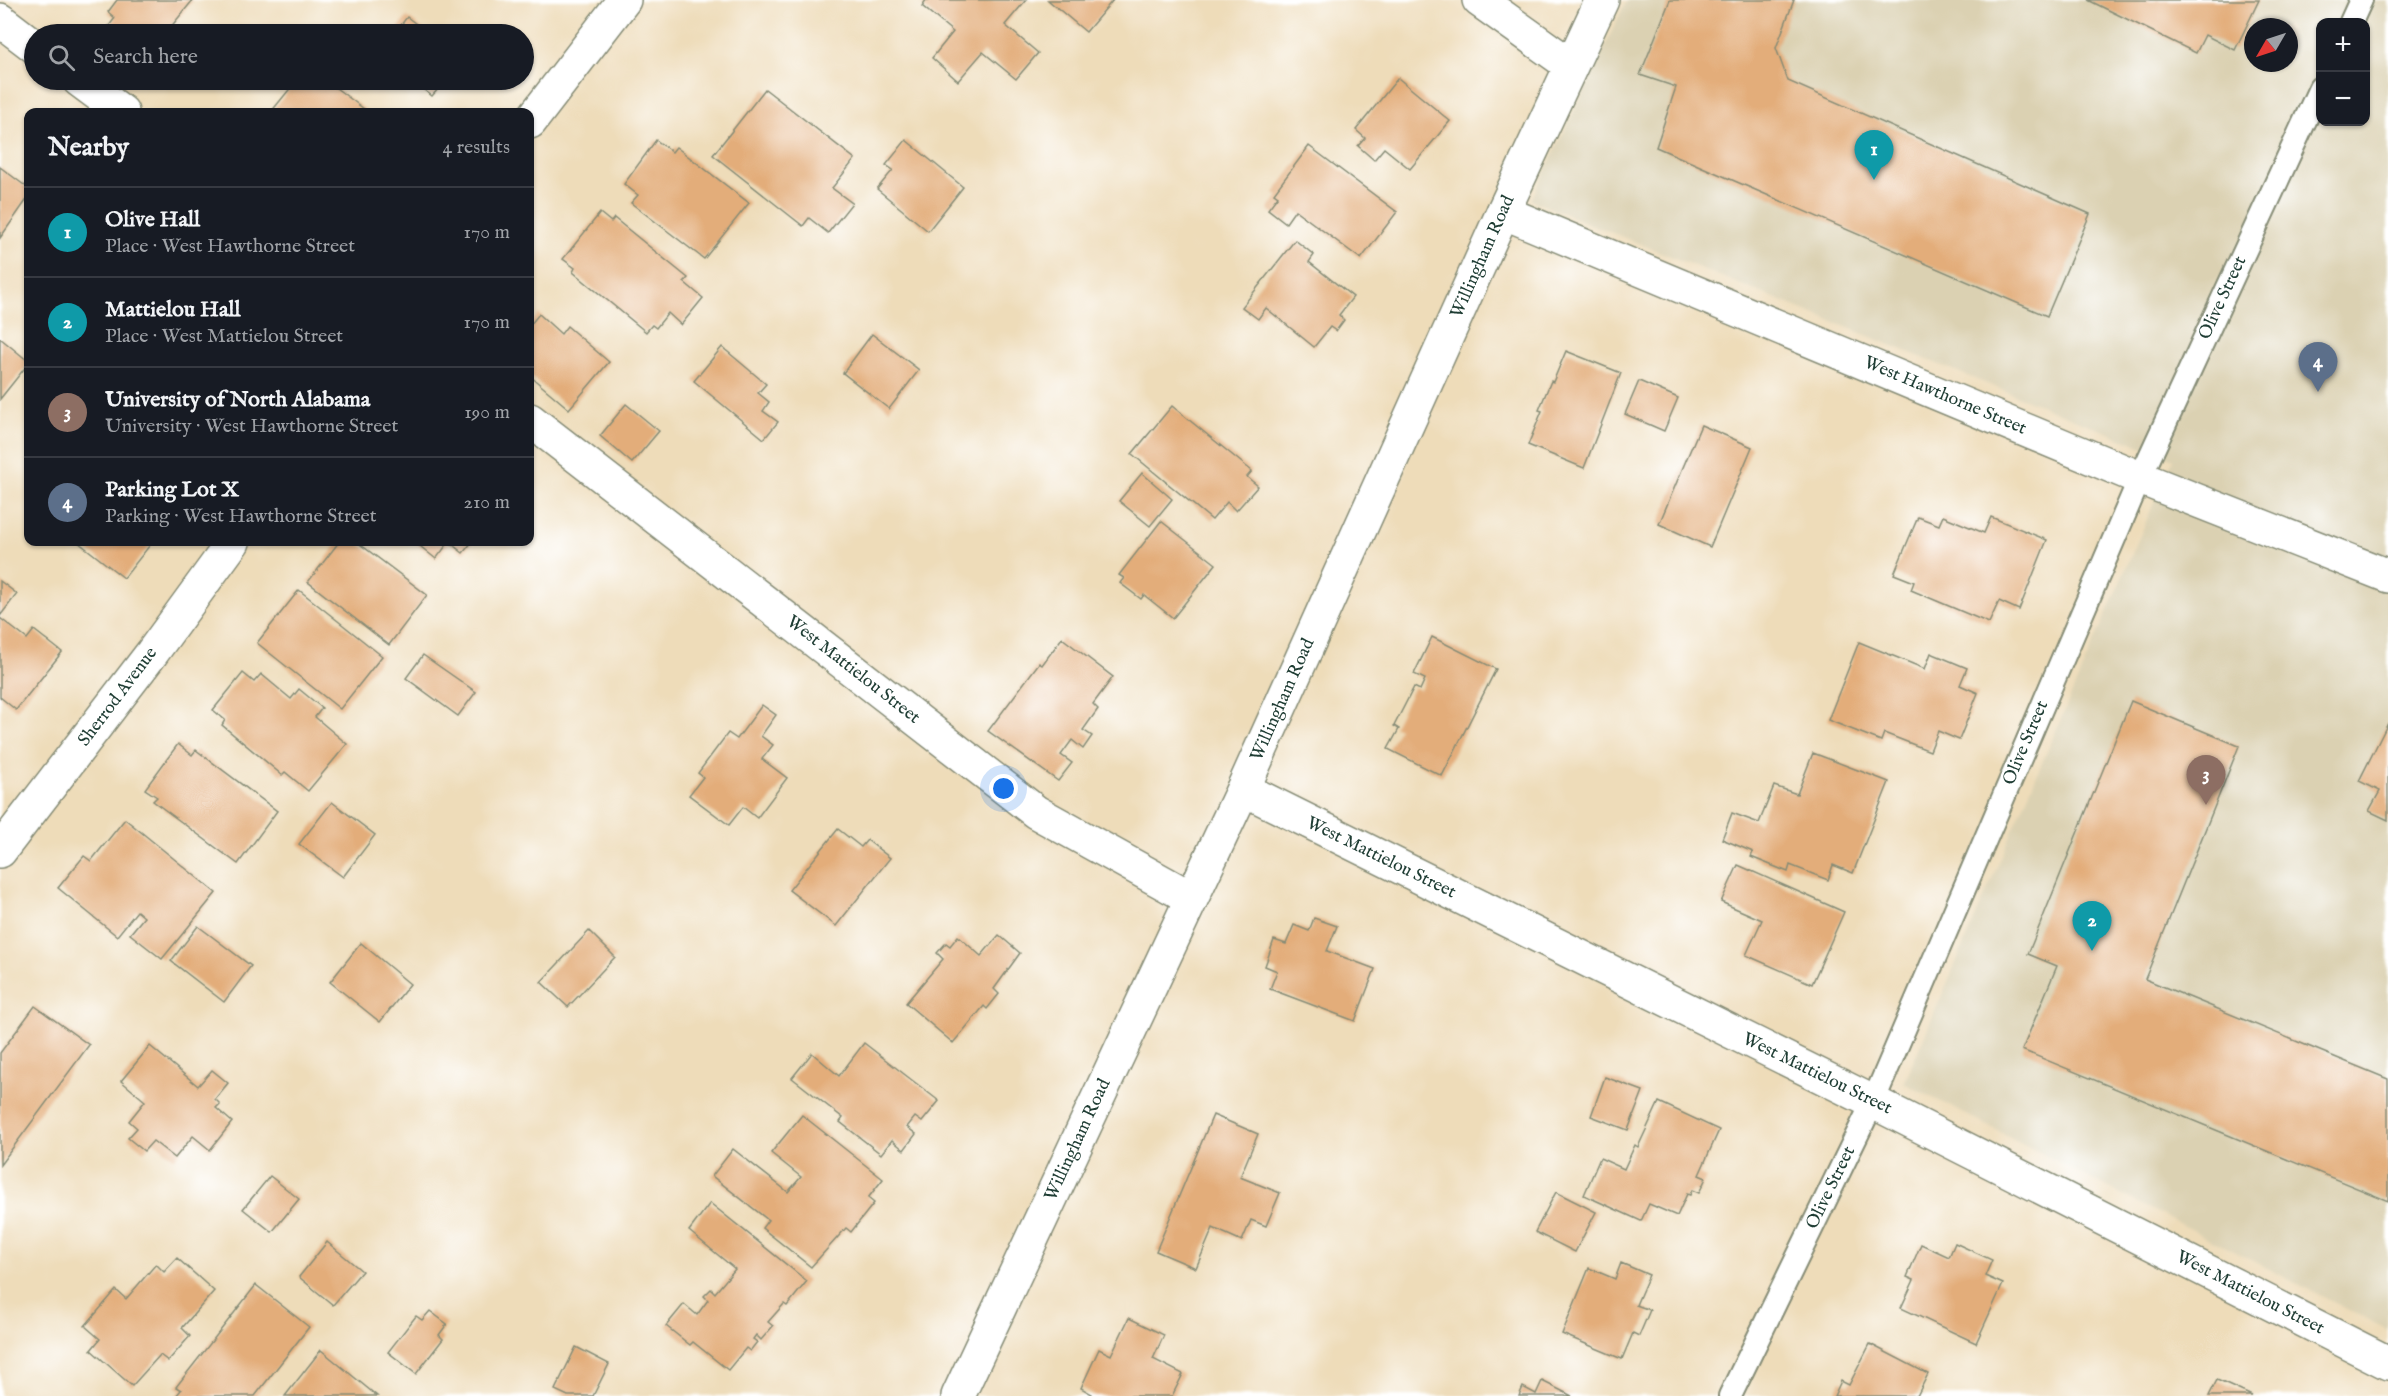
<!DOCTYPE html>
<html lang="en">
<head>
<meta charset="utf-8">
<style>
  body { margin:0; font-family:"IM FELL English",serif; background:#242831; color:#f1f3f6 }
  .controls { position:absolute; right:18px; top:18px; display:grid; overflow:hidden; border-radius:12px; box-shadow:0 2px 4px #0004 }
  .controls button { width:54px; height:54px; display:grid; place-items:center; padding:0; border:0; border-bottom:2px solid #363941; background:#171b24; color:#f1f3f6; font:30px sans-serif }
  .compass { position:absolute; left:2244px; top:18px; width:54px; height:54px; border-radius:50%; background:#171b24; box-shadow:0 2px 4px #0004; rotate:231deg }
  .you { position:absolute; left:1004px; top:789px; width:21px; height:21px; margin:-15px; border:4px solid #fff; border-radius:50%; background:#1a73e8; box-shadow:0 0 0 9px #1a73e833 }
  .badge { display:grid; place-items:center; width:39px; height:39px; border-radius:50%; background:#7c3aed; color:#fff; font-size:20px; font-weight:700 }
  .pin { position:absolute; translate:-50% -50px; filter:drop-shadow(0 2px 3px #0008) }
  .pin::after { content:''; position:absolute; top:32px; width:21px; height:18px; background:inherit; clip-path:polygon(0 0,100% 0,50% 100%) }
  .list { margin:0; padding:0; list-style:none }
  h2 { display:flex; justify-content:space-between; align-items:center; height:78px; margin:0; padding:0 24px; font-size:26px }
  h2 small { font-size:20px; font-weight:400; color:#9ea1a6 }
  .list li { display:grid; grid-template-columns:39px 1fr auto; gap:18px; align-items:center; box-sizing:border-box; height:90px; padding:0 24px; border-top:2px solid #363941 }
  .list b { display:block; font-size:22px; white-space:nowrap }
  .list p { margin:0; font-size:20px; white-space:nowrap; color:#9ea1a6 }
  .list em { font-size:20px; font-style:normal; color:#9ea1a6 }
  .icon { flex:none; width:33px; height:33px; fill:none; stroke:currentColor; stroke-width:2; stroke-linecap:round; stroke-linejoin:round }
  .map { position:relative; flex:none; width:2388px; height:1396px; overflow:hidden }
  .search { position:absolute; background:#171b24; box-shadow:0 2px 4px #0004; left:24px; top:24px; width:510px; height:66px; display:flex; align-items:center; gap:15px; box-sizing:border-box; padding:0 21px; border-radius:33px; color:#9ea1a6; font-size:22px }
  .panel { position:absolute; background:#171b24; box-shadow:0 2px 4px #0004; left:24px; top:108px; width:510px; height:438px; border-radius:12px }
  .map>svg:first-child { display:block }
  .built { fill:#dbd1b2; fill-rule:evenodd }
  .building { fill:#e3ad7a }
  .lines { fill:none; stroke-linecap:round; stroke-linejoin:round }
  .lane-casing { stroke:#868c76; stroke-width:26 }
  .street-casing { stroke:#868c76; stroke-width:36 }
  .lane { stroke:#fff; stroke-width:22 }
  .street { stroke:#fff; stroke-width:33 }
  .labels { text-anchor:middle; dominant-baseline:central; stroke-width:4.5; stroke-linejoin:round; paint-order:stroke }
  .street-label { font-size:18px; fill:#1f3d34; stroke:#fff }
</style>
</head>
<body>
<div class="map">
<svg width="2388" height="1396" viewBox="0 0 2388 1396">
  <rect width="100%" height="100%" fill="#fff"/>
  <filter id="ink" filterUnits="userSpaceOnUse"><feTurbulence type="fractalNoise" baseFrequency=".0167" numOctaves="2"/><feDisplacementMap in="SourceGraphic" scale="12" xChannelSelector="R" yChannelSelector="G"/><feConvolveMatrix kernelMatrix="1 2 1 2 8 2 1 2 1" color-interpolation-filters="sRGB"/></filter>
  <filter id="wash" filterUnits="userSpaceOnUse"><feTurbulence type="fractalNoise" baseFrequency=".008" numOctaves="4" result="noise"/><feDisplacementMap in="SourceGraphic" scale="24" xChannelSelector="R" yChannelSelector="G"/><feGaussianBlur stdDeviation="1.35" result="paint"/><feColorMatrix in="noise" values="0 0 0 0 0 0 0 0 0 0 0 0 0 0 0 0 0 1.4 0 .05"/><feComposite in="paint" operator="in"/></filter>
  <g filter="url(#wash)">
    <rect width="100%" height="100%" fill="#eedcb9"/>
    <path class="built" d="M 1627,0 L 2388,0 L 2388,1330 L 1904,1083 L 2173,459 L 1531,200 ZM 2320,22 L 2366,22 L 2366,122 L 2320,122 ZM 2253,27 L 2289,27 L 2289,63 L 2253,63 Z"/>
    <g id="blocks">
      <g class="building">
        <polygon points="117,0 193,0 165,34 110,34 105,31 115,18 108,12"/>
        <polygon points="926,0 1026,0 1005,25 1038,53 1016,79 983,52 958,81 932,58 953,32 922,6"/>
        <polygon points="1048,0 1113,0 1086,32"/>
        <polygon points="1670,0 1794,0 1776,48 1788,81 2090,214 2047,316 1656,147 1676,87 1640,75"/>
        <polygon points="2088,0 2259,0 2235,50 2205,35 2196,53"/>
        <polygon points="407,17 429,34 394,34"/>
        <polygon points="1398,78 1450,121 1410,169 1384,148 1374,160 1358,146 1365,138 1356,130"/>
        <polygon points="297,80 343,80 336,88 368,112 271,112"/>
        <polygon points="411,80 446,80 432,96"/>
        <polygon points="765,89 855,159 832,188 852,203 828,233 809,218 803,226 713,155"/>
        <polygon points="656,140 672,152 676,147 749,203 704,259 631,203 638,195 624,184"/>
        <polygon points="906,140 963,187 928,231 877,189 893,170 886,165"/>
        <polygon points="1309,146 1397,212 1361,259 1295,210 1286,223 1268,209 1278,196 1274,193"/>
        <polygon points="0,167 28,188 28,198 0,238"/>
        <polygon points="600,213 611,222 614,218 688,278 684,282 703,298 681,325 668,313 656,328 652,325 646,332 573,272 575,268 563,259"/>
        <polygon points="1295,240 1314,255 1309,262 1353,297 1339,315 1344,320 1336,331 1330,327 1314,347 1266,308 1258,319 1242,307"/>
        <polygon points="539,314 561,334 567,326 609,362 569,409 530,376 530,325"/>
        <polygon points="872,334 919,370 889,409 843,373"/>
        <polygon points="0,338 28,361 28,364 0,399"/>
        <polygon points="722,347 766,384 758,393 769,402 763,411 778,422 764,439 694,381"/>
        <polygon points="1566,351 1621,373 1584,468 1528,445 1542,411 1539,410 1551,381 1553,382"/>
        <polygon points="1639,381 1678,398 1664,431 1625,414"/>
        <polygon points="626,404 659,431 632,463 600,436"/>
        <polygon points="1172,406 1252,471 1247,477 1258,486 1236,511 1227,502 1212,520 1132,454"/>
        <polygon points="1701,425 1752,447 1710,547 1659,524"/>
        <polygon points="1142,473 1172,499 1150,526 1119,501"/>
        <polygon points="1943,516 1984,533 1991,517 2047,540 2019,610 1999,601 1989,623 1911,590 1914,582 1894,574 1918,517 1939,525"/>
        <polygon points="1161,521 1216,564 1173,618 1144,595 1141,599 1120,583 1124,578 1119,575"/>
        <polygon points="78,542 146,542 150,545 124,578"/>
        <polygon points="339,542 357,542 427,595 389,645 308,582"/>
        <polygon points="415,542 472,542 463,553 449,542 436,559"/>
        <polygon points="0,581 17,594 0,616"/>
        <polygon points="299,590 382,656 340,709 257,643"/>
        <polygon points="0,618 27,639 34,630 62,652 16,710 0,697"/>
        <polygon points="1432,637 1496,669 1442,776 1388,749 1399,729 1394,726 1414,687 1420,690 1425,679 1414,674"/>
        <polygon points="1062,638 1113,677 1093,704 1098,709 1083,730 1092,736 1083,749 1072,740 1061,755 1072,763 1058,781 988,731 1039,663 1042,665"/>
        <polygon points="1859,642 1925,669 1931,653 1967,668 1960,685 1978,693 1959,740 1938,731 1930,751 1884,733 1881,741 1828,720"/>
        <polygon points="423,655 476,692 458,716 406,678"/>
        <polygon points="243,673 254,682 261,674 291,699 299,689 322,708 315,717 347,744 308,791 285,772 282,775 222,725 225,720 213,710"/>
        <polygon points="2131,701 2239,746 2145,979 2388,1079 2388,1201 2022,1050 2057,966 2028,954"/>
        <polygon points="762,705 776,715 761,736 773,745 762,759 787,778 757,818 743,807 729,825 689,795 703,777 698,773 728,733 737,739"/>
        <polygon points="2388,723 2388,820 2369,811 2380,791 2359,781"/>
        <polygon points="178,744 192,755 196,750 277,811 238,864 153,801 157,797 145,789"/>
        <polygon points="1813,753 1889,782 1853,873 1833,865 1828,880 1790,865 1788,872 1751,857 1753,852 1722,839 1732,813 1759,823 1774,786 1797,794"/>
        <polygon points="332,802 375,835 343,877 299,844"/>
        <polygon points="125,819 216,893 162,959 130,934 144,917 137,911 117,936 58,888 84,856 91,861"/>
        <polygon points="838,829 861,847 867,840 890,858 836,926 789,890"/>
        <polygon points="1738,865 1844,912 1812,984 1746,955 1762,920 1721,902"/>
        <polygon points="1314,918 1337,926 1327,951 1375,969 1355,1021 1270,989 1277,971 1265,966 1274,940 1286,944 1294,925 1309,931"/>
        <polygon points="198,926 251,966 224,1002 171,961"/>
        <polygon points="589,931 615,957 568,1007 541,982"/>
        <polygon points="999,935 1020,953 994,989 999,994 987,1009 984,1006 953,1043 906,1003 943,959 937,953 946,943 950,946 958,936 981,956"/>
        <polygon points="361,943 410,984 380,1022 330,982"/>
        <polygon points="35,1006 89,1045 0,1165 0,1053"/>
        <polygon points="864,1043 939,1101 922,1122 915,1117 907,1127 916,1134 904,1150 892,1140 881,1154 840,1122 843,1118 792,1078 812,1053 839,1076"/>
        <polygon points="150,1046 198,1086 212,1070 228,1083 215,1099 220,1104 216,1108 232,1122 210,1150 193,1136 175,1158 153,1141 144,1151 128,1138 137,1128 129,1121 145,1101 121,1081"/>
        <polygon points="1605,1077 1643,1091 1628,1130 1591,1116"/>
        <polygon points="1659,1102 1719,1130 1699,1175 1706,1178 1699,1193 1692,1190 1690,1195 1687,1194 1677,1216 1649,1204 1641,1221 1584,1195 1600,1158 1624,1169 1635,1145 1638,1147"/>
        <polygon points="802,1115 883,1179 868,1198 874,1203 851,1232 846,1228 811,1267 762,1228 768,1220 712,1176 733,1149 788,1192 801,1177 771,1153"/>
        <polygon points="1213,1115 1258,1134 1240,1177 1280,1193 1266,1226 1251,1220 1242,1241 1213,1228 1196,1268 1156,1251"/>
        <polygon points="270,1176 299,1199 272,1232 243,1209"/>
        <polygon points="1556,1192 1596,1212 1575,1252 1535,1232"/>
        <polygon points="710,1203 807,1281 787,1306 784,1304 768,1322 773,1326 761,1340 756,1335 753,1339 757,1342 750,1351 746,1348 728,1370 693,1342 690,1345 666,1326 684,1304 697,1315 708,1300 704,1296 711,1289 715,1293 735,1269 689,1231"/>
        <polygon points="327,1242 362,1271 333,1305 299,1277"/>
        <polygon points="1955,1243 1992,1260 1985,1276 2003,1284 1976,1343 1901,1308 1914,1280 1907,1277 1921,1244 1949,1257"/>
        <polygon points="177,1258 214,1291 182,1328 190,1336 168,1361 160,1355 132,1386 91,1350 100,1339 85,1326 116,1290 126,1299 156,1264 164,1272"/>
        <polygon points="1621,1263 1649,1275 1636,1305 1650,1310 1639,1336 1633,1333 1622,1359 1562,1334 1589,1268 1615,1279"/>
        <polygon points="256,1285 309,1327 255,1396 176,1396 181,1390 176,1387"/>
        <polygon points="430,1311 447,1324 439,1335 443,1339 416,1374 388,1352 416,1316 422,1320"/>
        <polygon points="1129,1318 1164,1335 1153,1359 1183,1374 1172,1396 1091,1396 1092,1394 1081,1388 1099,1349 1111,1355"/>
        <polygon points="1870,1344 1928,1374 1917,1396 1834,1396 1841,1381 1849,1385"/>
        <polygon points="576,1347 609,1364 593,1396 568,1396 555,1390"/>
        <polygon points="321,1350 377,1396 285,1396"/>
        <polygon points="2217,1380 2252,1396 2209,1396"/>
        <polygon points="1542,1381 1572,1396 1519,1396 1523,1387 1536,1394"/>
      </g>
    </g>
  </g>
  <g filter="url(#ink)">
    <use href="#blocks" fill-opacity="0" stroke="#868c76" stroke-width="1.5"/>
    <g class="lines">
      <defs>
        <g id="lane">
          <polyline points="2351,22 2361,0"/>
          <polyline points="1730,1396 1873,1102 2140,478 2320,88"/>
        </g>
        <g id="street">
          <polyline points="1479,0 1570,65"/>
          <polyline points="0,20 34,46"/>
          <polyline points="79,80 122,112"/>
          <polyline points="530,122 624,0"/>
          <polyline points="1503,212 2140,478 2388,576"/>
          <polyline points="530,420 1036,812 1191,898"/>
          <polyline points="1243,789 1873,1102 2388,1363"/>
          <polyline points="0,851 152,653 233,542"/>
          <polyline points="958,1396 1243,789 1503,212 1602,0"/>
        </g>
      </defs>
      <use href="#lane" class="lane-casing"/>
      <use href="#street" class="street-casing"/>
      <use href="#lane" class="lane"/>
      <use href="#street" class="street"/>
    </g>
  </g>
  <g class="labels">
    <g class="street-label">
      <text transform="translate(1483 257) rotate(-66)">Willingham Road</text>
      <text transform="translate(2223 298) rotate(-65)">Olive Street</text>
      <text transform="translate(1945 396) rotate(23)">West Hawthorne Street</text>
      <text transform="translate(853 670) rotate(38)">West Mattielou Street</text>
      <text transform="translate(118 697) rotate(-53)">Sherrod Avenue</text>
      <text transform="translate(1283 700) rotate(-66)">Willingham Road</text>
      <text transform="translate(2026 743) rotate(-67)">Olive Street</text>
      <text transform="translate(1381 858) rotate(26)">West Mattielou Street</text>
      <text transform="translate(1817 1074) rotate(26)">West Mattielou Street</text>
      <text transform="translate(1078 1140) rotate(-65)">Willingham Road</text>
      <text transform="translate(1831 1188) rotate(-64)">Olive Street</text>
      <text transform="translate(2250 1293) rotate(27)">West Mattielou Street</text>
    </g>
  </g>
</svg>
<div class="controls">
<button>+</button>
<button>−</button>
</div>
<svg class="compass" viewBox="-18 -18 36 36"><path d="M0-13l5 13h-10z" fill="#e53935"/><path d="M0 13l5-13h-10z" fill="#9ea1a6"/></svg>
<div class="you"></div>
<div class="pin badge" style="left:1874px;top:180px;background:#0f9aa8">1</div>
<div class="pin badge" style="left:2092px;top:951px;background:#0f9aa8">2</div>
<div class="pin badge" style="left:2206px;top:805px;background:#8d6e63">3</div>
<div class="pin badge" style="left:2318px;top:392px;background:#5c6f8a">4</div>
<div class="search"><svg class="icon" aria-label="search" viewBox="0 0 24 24"><circle cx="10" cy="10" r="6"/><path d="M15 15l6 6"/></svg>Search here</div>
<section class="panel">
<h2>Nearby<small>4 results</small></h2>
<ul class="list">
<li><span class="badge" style="background:#0f9aa8">1</span><div><b>Olive Hall</b><p>Place · West Hawthorne Street</p></div><em>170 m</em></li>
<li><span class="badge" style="background:#0f9aa8">2</span><div><b>Mattielou Hall</b><p>Place · West Mattielou Street</p></div><em>170 m</em></li>
<li><span class="badge" style="background:#8d6e63">3</span><div><b>University of North Alabama</b><p>University · West Hawthorne Street</p></div><em>190 m</em></li>
<li><span class="badge" style="background:#5c6f8a">4</span><div><b>Parking Lot X</b><p>Parking · West Hawthorne Street</p></div><em>210 m</em></li>
</ul>
</section>
</div>
</body>
</html>
